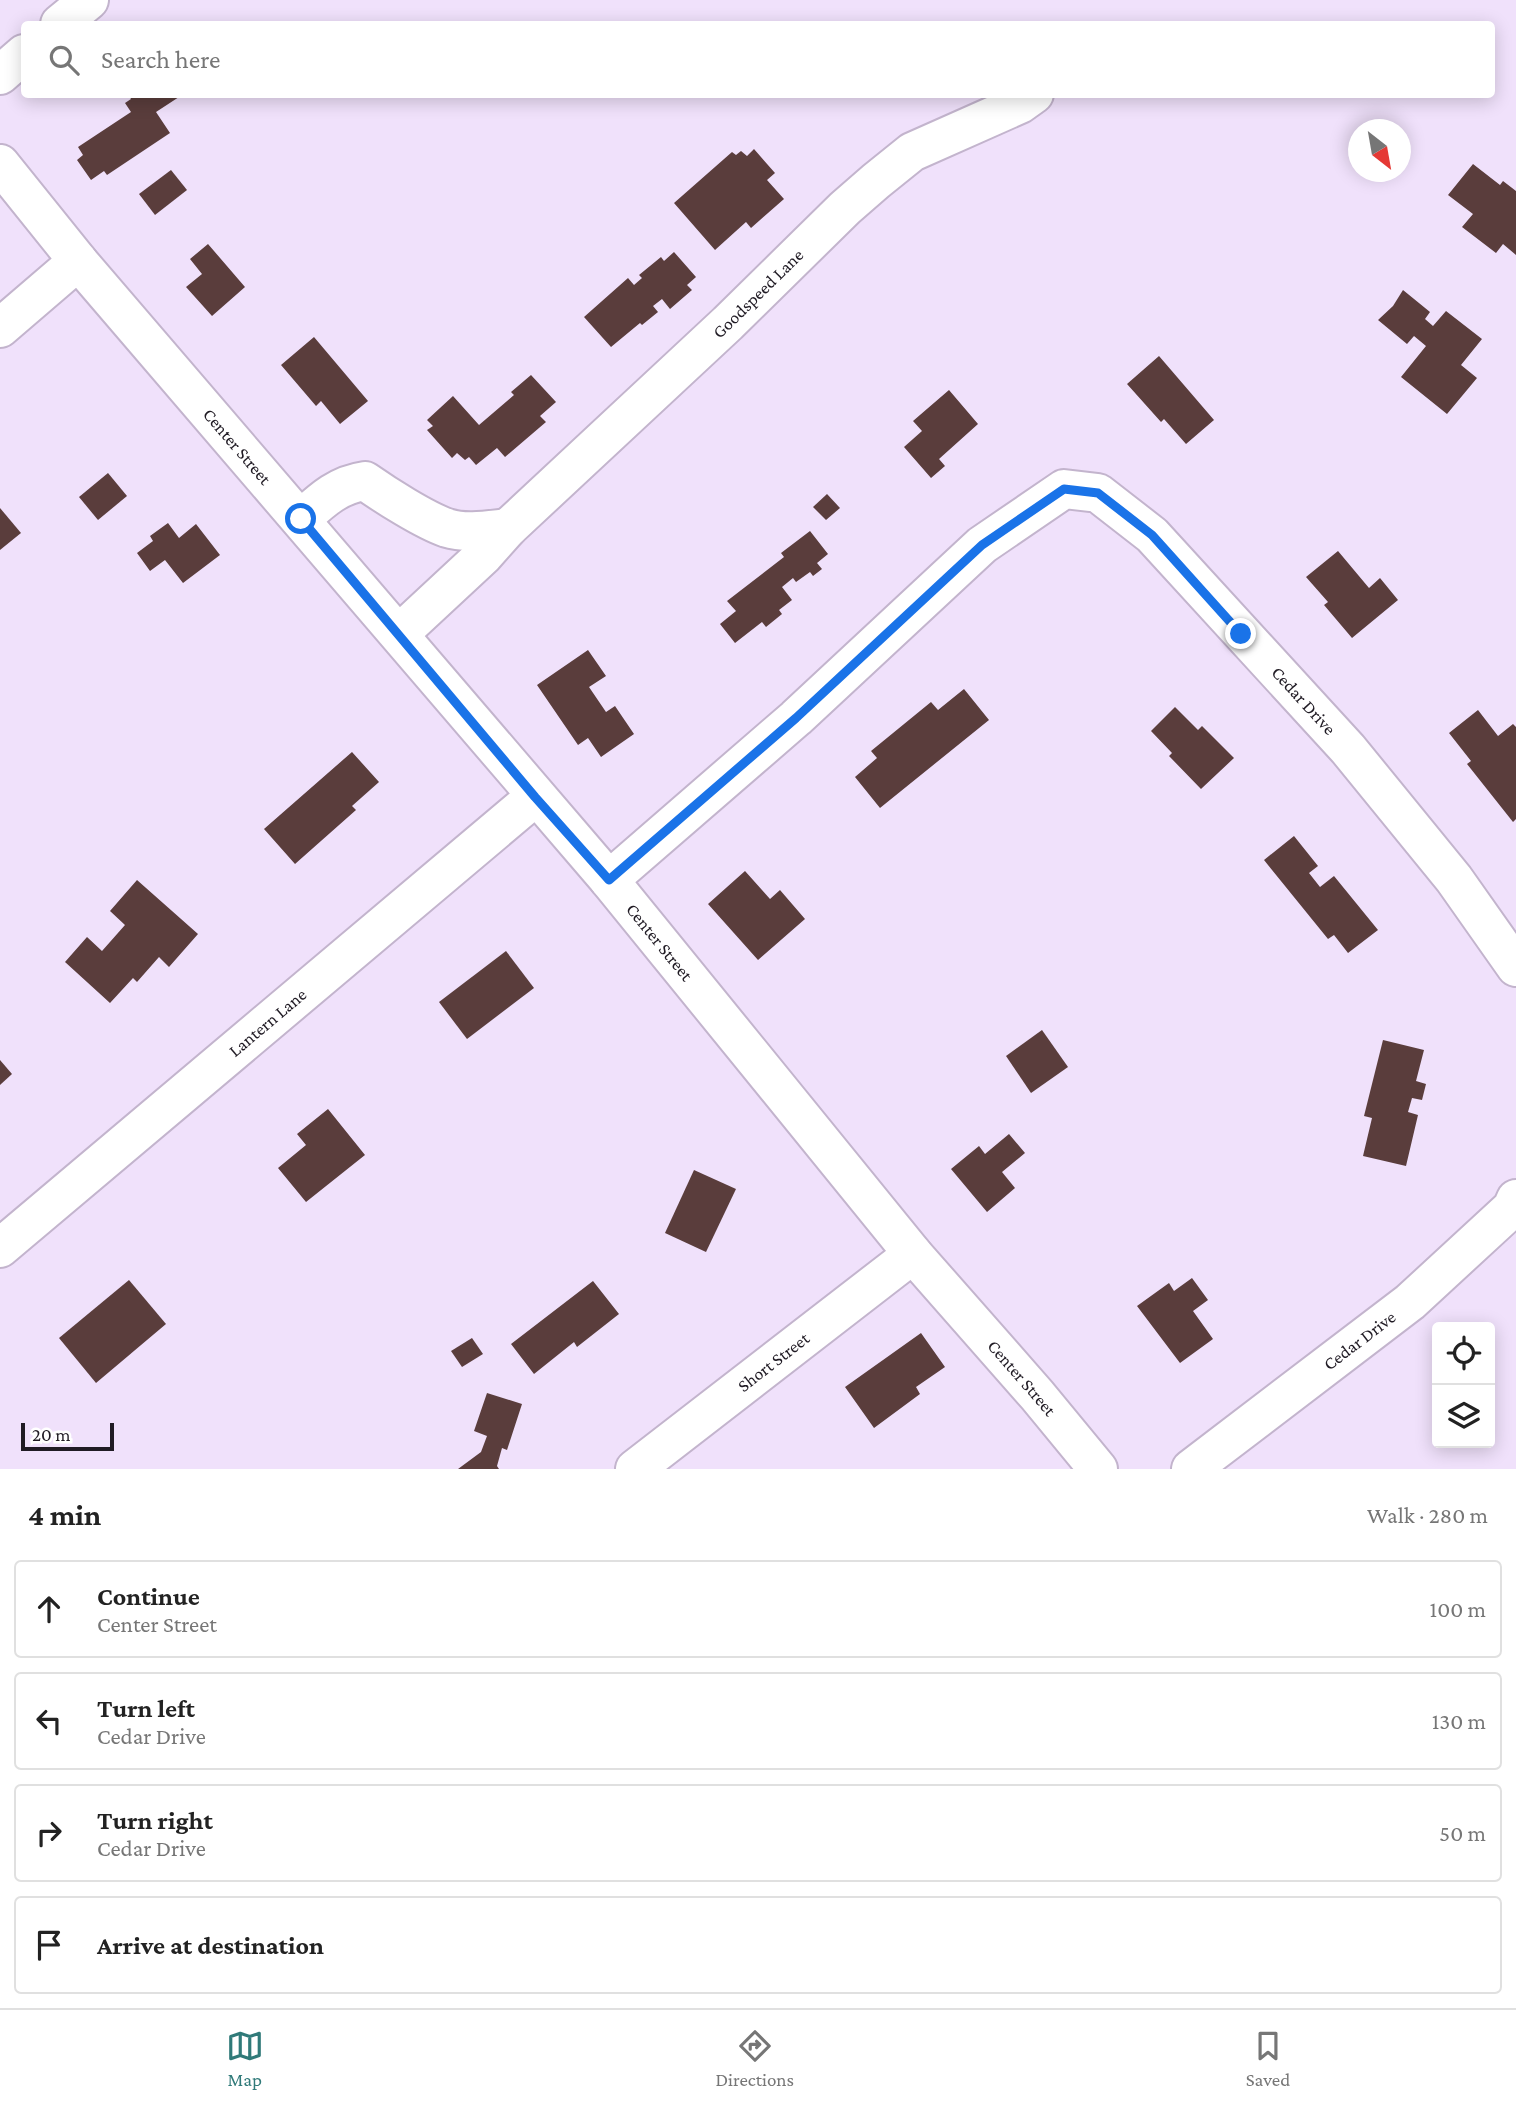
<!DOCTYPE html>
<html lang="en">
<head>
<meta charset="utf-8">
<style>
  body { margin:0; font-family:"Crimson Pro",serif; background:#f6f6f6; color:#222 }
  .controls { position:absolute; right:21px; bottom:21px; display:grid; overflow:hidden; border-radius:7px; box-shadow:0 4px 18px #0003 }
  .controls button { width:63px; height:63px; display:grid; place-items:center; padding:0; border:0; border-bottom:2px solid #e0e0e0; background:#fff; color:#222; font:35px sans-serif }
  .compass { position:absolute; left:1348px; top:119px; width:63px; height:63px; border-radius:50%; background:#fff; box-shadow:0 4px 18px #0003; rotate:149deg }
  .scale { position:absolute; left:21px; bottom:18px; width:93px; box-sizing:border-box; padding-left:7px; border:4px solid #201b24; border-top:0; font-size:19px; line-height:24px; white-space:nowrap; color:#201b24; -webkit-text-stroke:5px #fff; paint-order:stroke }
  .stop { position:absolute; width:21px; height:21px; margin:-16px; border:5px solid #1a73e8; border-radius:50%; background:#fff }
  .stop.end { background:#1a73e8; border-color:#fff; box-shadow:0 2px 7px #0008 }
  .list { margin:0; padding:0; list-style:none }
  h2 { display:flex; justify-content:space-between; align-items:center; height:91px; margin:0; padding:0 28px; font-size:30px }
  h2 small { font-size:23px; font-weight:400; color:#767676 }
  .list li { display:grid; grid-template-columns:46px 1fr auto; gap:21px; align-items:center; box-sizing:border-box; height:98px; margin:0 14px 14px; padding:0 14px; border:2px solid #e0e0e0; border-radius:7px }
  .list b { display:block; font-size:26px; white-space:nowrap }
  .list p { margin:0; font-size:23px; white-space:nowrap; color:#767676 }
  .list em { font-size:23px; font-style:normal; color:#767676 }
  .icon { flex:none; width:38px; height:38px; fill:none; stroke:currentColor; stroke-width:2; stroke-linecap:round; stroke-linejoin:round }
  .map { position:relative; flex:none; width:1516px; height:1469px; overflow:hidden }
  .search { position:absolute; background:#fff; box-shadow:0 4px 18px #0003; left:21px; right:21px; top:21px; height:77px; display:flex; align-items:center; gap:18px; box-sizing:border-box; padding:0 24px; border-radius:7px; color:#767676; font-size:26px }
  .sheet { height:539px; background:#fff }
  nav { display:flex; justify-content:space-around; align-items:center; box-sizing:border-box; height:98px; border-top:2px solid #e0e0e0; background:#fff; font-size:19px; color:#767676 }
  nav a { display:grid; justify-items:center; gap:4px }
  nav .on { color:#307a79 }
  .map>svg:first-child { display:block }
  .building { fill:#5a3d3c }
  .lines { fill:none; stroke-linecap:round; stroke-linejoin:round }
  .minor-casing { stroke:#c3b4cd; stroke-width:42 }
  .major-casing { stroke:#c3b4cd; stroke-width:42 }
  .minor { stroke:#fff; stroke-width:38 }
  .major { stroke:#fff; stroke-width:38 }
  .route { stroke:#1a73e8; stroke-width:9 }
  .labels { text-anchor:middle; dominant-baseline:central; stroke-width:7; stroke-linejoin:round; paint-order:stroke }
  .street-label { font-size:18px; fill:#201b24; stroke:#fff }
</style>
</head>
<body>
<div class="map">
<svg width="1516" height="1469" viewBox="0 0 1516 1469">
  <rect width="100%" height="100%" fill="#f0e1fb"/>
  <g class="building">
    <polygon points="128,94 177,94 179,97 156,112 170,133 107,175 104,171 91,180 77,160 83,155 78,147 131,112 125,103 131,99"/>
    <polygon points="754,149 775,173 767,180 784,199 751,228 746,222 715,250 674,203 732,152 736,155 741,151 747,156"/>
    <polygon points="1473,164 1500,185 1503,181 1516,191 1516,255 1503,244 1496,253 1462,227 1473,214 1448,195"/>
    <polygon points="171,170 187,190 155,215 139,194"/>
    <polygon points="208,244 245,287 212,316 186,287 202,274 190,259"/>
    <polygon points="674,252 696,277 687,285 692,290 670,309 662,299 653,306 658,312 642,325 640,323 611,347 584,317 628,278 634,285 642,278 639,275 661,257 664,261"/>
    <polygon points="1403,290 1430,312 1425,319 1433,326 1446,311 1482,339 1461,365 1477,378 1447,414 1401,377 1426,346 1414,336 1407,344 1378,320 1393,306"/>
    <polygon points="314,337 368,401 340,424 321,401 316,406 281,365"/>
    <polygon points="1159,356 1214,420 1186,444 1164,419 1161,422 1127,384"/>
    <polygon points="531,375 556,402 540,416 546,422 505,457 497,448 476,465 469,457 465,460 457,453 452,458 427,430 433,426 427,420 453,396 479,425 514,395 511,392"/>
    <polygon points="949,390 978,424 939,459 945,466 931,478 904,447 922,431 913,421"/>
    <polygon points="108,473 127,496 98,520 79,497"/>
    <polygon points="827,494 840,508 826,520 813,507"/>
    <polygon points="0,508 21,533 0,550"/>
    <polygon points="168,523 179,538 196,524 220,555 183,583 165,560 150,571 137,553 153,541 150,536"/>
    <polygon points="810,531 828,554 817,563 822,569 813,576 810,572 796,582 793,578 782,587 792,600 779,610 782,614 766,627 762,622 735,643 720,624 736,611 727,601 784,557 781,553"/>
    <polygon points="1338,551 1369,588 1380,578 1398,600 1352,638 1324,605 1328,602 1306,577"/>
    <polygon points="588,650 606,676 589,687 606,712 615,706 634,734 601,757 588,738 578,745 537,685"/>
    <polygon points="964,689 989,720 880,808 855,777 877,758 871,751 931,702 938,710"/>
    <polygon points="1175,707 1198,730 1202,726 1234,758 1201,789 1169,756 1172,753 1151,731"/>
    <polygon points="1478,710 1498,736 1513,724 1516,727 1516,819 1513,822 1467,764 1471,761 1449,733"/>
    <polygon points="352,752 379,782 352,806 356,810 295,864 264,829"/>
    <polygon points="1294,836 1318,866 1309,873 1320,887 1334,876 1378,930 1348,953 1334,935 1328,939 1264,860"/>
    <polygon points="745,871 770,899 780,890 805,919 758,960 708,904"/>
    <polygon points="137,880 198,934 169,967 159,957 137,982 133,978 110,1003 65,962 87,937 102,951 125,925 110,911"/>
    <polygon points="506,951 534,988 467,1039 439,1002"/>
    <polygon points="1042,1030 1068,1067 1031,1093 1006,1056"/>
    <polygon points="1383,1040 1424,1050 1416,1081 1426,1084 1422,1100 1412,1098 1408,1112 1418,1115 1406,1166 1363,1156 1372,1118 1364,1116"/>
    <polygon points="0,1060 12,1074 0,1085"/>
    <polygon points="328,1109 365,1155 306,1202 278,1168 306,1145 297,1134"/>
    <polygon points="1009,1134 1025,1153 1002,1172 1015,1188 987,1212 951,1169 979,1146 985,1154"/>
    <polygon points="694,1170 736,1189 706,1252 665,1233"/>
    <polygon points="1192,1278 1208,1300 1193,1311 1213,1339 1180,1363 1137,1306 1169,1283 1174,1291"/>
    <polygon points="129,1280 166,1324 96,1383 59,1338"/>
    <polygon points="593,1281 619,1314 577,1347 574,1342 534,1374 511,1344"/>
    <polygon points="921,1333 945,1367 916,1387 920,1394 874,1428 845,1387"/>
    <polygon points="472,1338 483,1354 462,1367 451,1351"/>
    <polygon points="487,1393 522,1404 507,1450 502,1448 497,1466 499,1469 458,1469 481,1452 487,1436 474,1431"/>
  </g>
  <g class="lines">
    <defs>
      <g id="minor">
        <polyline points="60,24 89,0"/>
        <polyline points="0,75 24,54"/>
        <polyline points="0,328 78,261"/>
        <path d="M 301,519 C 321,501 337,485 365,481 C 385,495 424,520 447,528 C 466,534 488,530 508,528"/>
        <path id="s1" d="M 399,634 L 484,555 L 508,528 L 728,323 L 845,208 L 876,181 L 912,152 L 1020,104 L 1034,94"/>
        <path id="s2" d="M 609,880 L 796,718 L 982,545 L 1064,489 L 1098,493 L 1152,535 L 1348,749 L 1454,879 L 1516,967"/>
        <path id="s3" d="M 0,1248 L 535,797"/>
        <path id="s4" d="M 1191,1469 L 1410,1302 L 1512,1208 L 1516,1199"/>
      </g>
      <g id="major">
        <path id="s5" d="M 0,164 L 78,261 L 609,880 L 913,1254 L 1037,1395 L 1098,1469"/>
        <path id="s6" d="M 635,1469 L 913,1254"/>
      </g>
    </defs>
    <use href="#minor" class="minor-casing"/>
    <use href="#major" class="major-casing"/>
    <use href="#minor" class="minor"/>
    <use href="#major" class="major"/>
  </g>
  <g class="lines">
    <polyline class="route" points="301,519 535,797 609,880 796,718 982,545 1064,489 1098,493 1152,535 1241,634"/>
  </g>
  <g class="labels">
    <g class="street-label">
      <text stroke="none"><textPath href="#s1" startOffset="495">Goodspeed Lane</textPath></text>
      <text stroke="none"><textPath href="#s5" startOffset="369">Center Street</textPath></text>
      <text stroke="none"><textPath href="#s2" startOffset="928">Cedar Drive</textPath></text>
      <text stroke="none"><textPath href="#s5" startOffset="1020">Center Street</textPath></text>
      <text stroke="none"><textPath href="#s3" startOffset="350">Lantern Lane</textPath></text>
      <text stroke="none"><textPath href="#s4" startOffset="212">Cedar Drive</textPath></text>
      <text stroke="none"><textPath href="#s6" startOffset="175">Short Street</textPath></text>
      <text stroke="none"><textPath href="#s5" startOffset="1587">Center Street</textPath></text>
    </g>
  </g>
</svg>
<div class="controls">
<button><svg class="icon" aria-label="locate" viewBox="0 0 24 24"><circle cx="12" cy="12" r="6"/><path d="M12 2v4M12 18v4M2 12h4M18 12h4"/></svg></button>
<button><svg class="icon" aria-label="layers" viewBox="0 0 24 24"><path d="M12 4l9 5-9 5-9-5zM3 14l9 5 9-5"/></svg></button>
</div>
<svg class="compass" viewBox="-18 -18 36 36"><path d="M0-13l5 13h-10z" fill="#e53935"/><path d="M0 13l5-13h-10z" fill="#767676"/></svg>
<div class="scale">20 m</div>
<div class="stop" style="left:301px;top:519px"></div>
<div class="stop end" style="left:1241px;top:634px"></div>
<div class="search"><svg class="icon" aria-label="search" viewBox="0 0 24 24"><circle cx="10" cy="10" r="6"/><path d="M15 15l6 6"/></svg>Search here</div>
</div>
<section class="sheet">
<h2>4 min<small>Walk · 280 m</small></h2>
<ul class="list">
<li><svg class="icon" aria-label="ahead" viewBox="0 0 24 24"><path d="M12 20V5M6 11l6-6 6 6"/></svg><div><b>Continue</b><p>Center Street</p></div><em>100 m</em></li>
<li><svg class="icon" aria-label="left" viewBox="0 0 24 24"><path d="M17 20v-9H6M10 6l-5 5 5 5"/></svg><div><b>Turn left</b><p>Cedar Drive</p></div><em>130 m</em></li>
<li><svg class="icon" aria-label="right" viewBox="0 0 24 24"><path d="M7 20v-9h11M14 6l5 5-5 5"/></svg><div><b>Turn right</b><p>Cedar Drive</p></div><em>50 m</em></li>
<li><svg class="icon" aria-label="arrive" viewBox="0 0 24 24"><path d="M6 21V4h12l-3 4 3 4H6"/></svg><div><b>Arrive at destination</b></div></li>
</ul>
</section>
<nav>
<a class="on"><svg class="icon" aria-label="map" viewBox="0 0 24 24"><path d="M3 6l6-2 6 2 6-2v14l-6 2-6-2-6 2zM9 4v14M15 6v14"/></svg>Map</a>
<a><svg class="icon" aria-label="directions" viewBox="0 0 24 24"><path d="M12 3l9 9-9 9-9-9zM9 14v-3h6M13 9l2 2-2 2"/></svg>Directions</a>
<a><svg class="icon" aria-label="saved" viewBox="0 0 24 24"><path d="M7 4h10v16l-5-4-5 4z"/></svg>Saved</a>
</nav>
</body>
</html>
